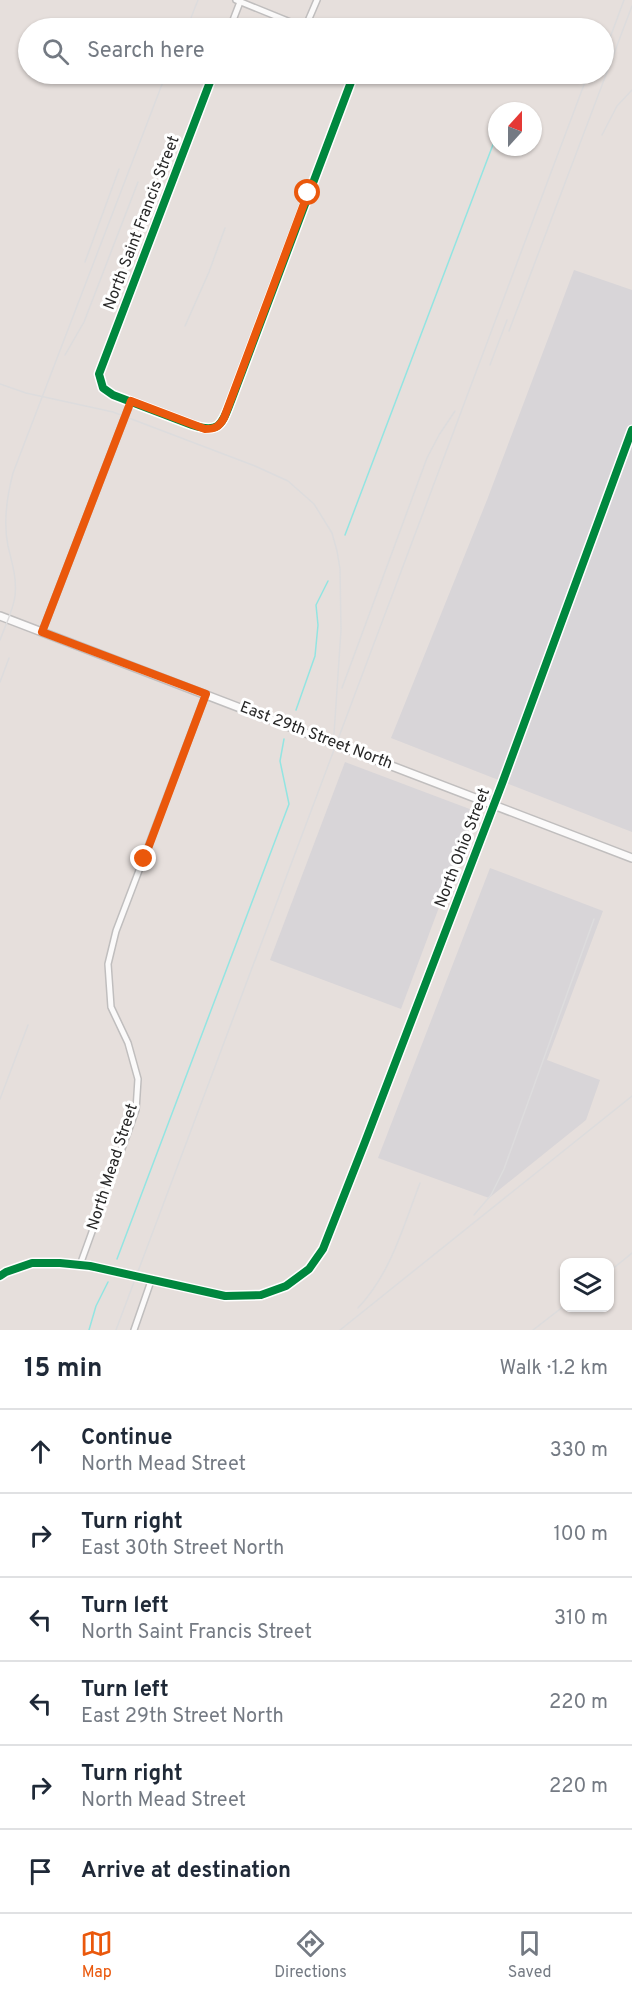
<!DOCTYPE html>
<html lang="en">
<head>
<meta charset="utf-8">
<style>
  body { margin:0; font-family:Overpass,sans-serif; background:#f2f2f3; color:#1f2937 }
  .controls { position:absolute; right:18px; bottom:18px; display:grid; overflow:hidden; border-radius:12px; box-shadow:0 2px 4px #0004 }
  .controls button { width:54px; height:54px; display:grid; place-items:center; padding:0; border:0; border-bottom:2px solid #e0e1e3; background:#fff; color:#1f2937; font:30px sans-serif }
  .compass { position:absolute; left:488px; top:102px; width:54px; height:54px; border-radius:50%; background:#fff; box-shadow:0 2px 4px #0004; rotate:21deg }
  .stop { position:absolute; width:18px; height:18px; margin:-14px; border:4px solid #ea580c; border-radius:50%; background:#fff }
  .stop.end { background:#ea580c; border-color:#fff; box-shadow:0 2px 6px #0008 }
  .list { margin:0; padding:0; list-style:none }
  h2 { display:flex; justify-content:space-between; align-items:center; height:78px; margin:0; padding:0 24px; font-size:26px }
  h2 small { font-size:20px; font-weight:400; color:#747a83 }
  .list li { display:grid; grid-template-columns:39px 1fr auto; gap:18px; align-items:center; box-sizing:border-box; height:84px; padding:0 24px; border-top:2px solid #e0e1e3 }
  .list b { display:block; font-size:22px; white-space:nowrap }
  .list p { margin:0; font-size:20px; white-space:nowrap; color:#747a83 }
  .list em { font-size:20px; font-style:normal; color:#747a83 }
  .icon { flex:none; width:33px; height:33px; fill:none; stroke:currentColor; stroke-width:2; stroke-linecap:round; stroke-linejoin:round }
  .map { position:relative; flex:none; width:632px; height:1330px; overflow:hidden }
  .search { position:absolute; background:#fff; box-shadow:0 2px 4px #0004; left:18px; right:18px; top:18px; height:66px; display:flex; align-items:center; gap:15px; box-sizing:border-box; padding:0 21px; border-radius:33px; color:#747a83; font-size:22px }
  .sheet { height:582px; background:#fff }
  nav { display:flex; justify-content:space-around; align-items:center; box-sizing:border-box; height:84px; border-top:2px solid #e0e1e3; background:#fff; font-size:16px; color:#747a83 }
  nav a { display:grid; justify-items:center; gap:3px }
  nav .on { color:#ea580c }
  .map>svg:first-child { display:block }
  .industrial { fill:#d8d5d8 }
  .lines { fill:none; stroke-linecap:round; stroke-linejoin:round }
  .stream { stroke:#93e5e2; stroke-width:1.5 }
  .minor-casing { stroke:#c0bebe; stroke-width:8 }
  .tertiary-casing { stroke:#c0bebe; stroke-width:10 }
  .minor { stroke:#fbfafa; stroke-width:5 }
  .tertiary { stroke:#fbfafa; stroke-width:7 }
  .rail { stroke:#dddcdd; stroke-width:1.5 }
  .cycleway-casing { stroke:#fff; stroke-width:11 }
  .cycleway { stroke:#00873e; stroke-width:8 }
  .route { stroke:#ea580c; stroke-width:8 }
  .labels { text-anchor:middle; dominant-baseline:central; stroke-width:6; stroke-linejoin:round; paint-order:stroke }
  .street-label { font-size:16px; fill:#272727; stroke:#fff }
</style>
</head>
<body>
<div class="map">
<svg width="632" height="1330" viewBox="0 0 632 1330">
  <rect width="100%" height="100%" fill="#e6dfdc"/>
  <g class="industrial">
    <polygon points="574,270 632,290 632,832 391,738 487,500"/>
    <polygon points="345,762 475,811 401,1009 270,960"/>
    <polygon points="490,868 603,911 547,1060 600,1080 586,1120 489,1198 378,1158"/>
  </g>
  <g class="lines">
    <g class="stream">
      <polyline points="345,535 497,134"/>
      <polyline points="296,710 315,656 318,625 316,605 328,581"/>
      <polyline points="117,1259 289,804 280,761 284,739"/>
      <polyline points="89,1330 96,1306 108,1282"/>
    </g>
    <defs>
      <g id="minor">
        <polyline points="236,0 305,28"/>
        <polyline points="230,28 240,2"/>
        <polyline points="305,28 317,0"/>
        <path d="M 213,74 L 99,374 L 103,388 L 113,395 L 192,425 C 220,434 222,424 231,401 L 354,74"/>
        <polyline points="42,632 131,401"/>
        <polyline points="80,1265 136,1110 138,1079 128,1043 111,1007 108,964 116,931 206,694"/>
        <polyline points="0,1276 6,1272 32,1263 60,1263 90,1266 225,1296 261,1295 286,1286 309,1269 323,1249 365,1142 503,781 632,430"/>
        <polyline points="134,1330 151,1281"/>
      </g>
      <polyline id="tertiary" points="0,616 632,858"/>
    </defs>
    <use href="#minor" class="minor-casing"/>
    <use href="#tertiary" class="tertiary-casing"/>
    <use href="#minor" class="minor"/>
    <use href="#tertiary" class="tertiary"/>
    <g class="rail">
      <polyline points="187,28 198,0"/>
      <polyline points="604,54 624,0"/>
      <polyline points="602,135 617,106 632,90"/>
      <polyline points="85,262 119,169"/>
      <polyline points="185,326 209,272 225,228"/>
      <polyline points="509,331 632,6"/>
      <polyline points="65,355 84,322 138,182"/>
      <polyline points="490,365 507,320"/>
      <polyline points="0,384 26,393 113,412 255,466 288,481 314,504 332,533 337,551 340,569 341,630 334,734"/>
      <path d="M 0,640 C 5,626 13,611 15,596 C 17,578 12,563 8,546 C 3,522 7,496 13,473 L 166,74"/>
      <polyline points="0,682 9,658"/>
      <polyline points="342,688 427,458 439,435 455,411"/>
      <polyline points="0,1099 28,1025"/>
      <polyline points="474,1215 491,1195 504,1169 594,919"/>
      <polyline points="610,1271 632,1253"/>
      <path d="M 358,1308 C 391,1273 403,1227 420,1183"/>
      <polyline points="116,1330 588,74"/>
      <polyline points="340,1330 632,1096"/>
      <polyline points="533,1330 564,1306"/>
    </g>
    <defs>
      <g id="cycleway">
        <path d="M 213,74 L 99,374 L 103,388 L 113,395 L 192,425 C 220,434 222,424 231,401 L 354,74"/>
        <polyline points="0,1276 6,1272 32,1263 60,1263 90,1266 225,1296 261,1295 286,1286 309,1269 323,1249 365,1142 503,781 632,430"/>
      </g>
    </defs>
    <use href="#cycleway" class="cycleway-casing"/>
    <use href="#cycleway" class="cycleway"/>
  </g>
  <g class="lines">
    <path class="route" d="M 144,859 L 206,694 L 42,632 L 131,401 L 205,429 C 215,429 219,427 224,418 L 308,193"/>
  </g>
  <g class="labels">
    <g class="street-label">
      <text transform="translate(142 223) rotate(-69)">North Saint Francis Street</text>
      <text transform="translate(316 736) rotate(21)">East 29th Street North</text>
      <text transform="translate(463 848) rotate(-69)">North Ohio Street</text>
      <text transform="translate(113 1167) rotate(-72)">North Mead Street</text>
    </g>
  </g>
</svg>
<div class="controls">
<button><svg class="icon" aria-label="layers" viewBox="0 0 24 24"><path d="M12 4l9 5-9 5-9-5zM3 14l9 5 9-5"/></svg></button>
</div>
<svg class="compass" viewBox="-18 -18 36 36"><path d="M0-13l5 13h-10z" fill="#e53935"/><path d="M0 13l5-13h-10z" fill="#747a83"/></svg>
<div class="stop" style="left:308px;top:193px"></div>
<div class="stop end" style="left:144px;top:859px"></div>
<div class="search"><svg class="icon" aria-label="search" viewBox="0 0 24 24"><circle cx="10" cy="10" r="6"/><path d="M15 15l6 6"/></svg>Search here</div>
</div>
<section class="sheet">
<h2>15 min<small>Walk · 1.2 km</small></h2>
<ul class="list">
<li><svg class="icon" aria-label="ahead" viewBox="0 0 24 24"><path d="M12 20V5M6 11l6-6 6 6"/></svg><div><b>Continue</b><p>North Mead Street</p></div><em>330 m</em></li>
<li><svg class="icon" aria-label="right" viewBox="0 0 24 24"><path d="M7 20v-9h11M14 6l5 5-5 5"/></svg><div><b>Turn right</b><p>East 30th Street North</p></div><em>100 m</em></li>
<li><svg class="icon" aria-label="left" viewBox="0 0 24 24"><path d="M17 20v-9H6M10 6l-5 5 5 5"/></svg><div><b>Turn left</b><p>North Saint Francis Street</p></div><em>310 m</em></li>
<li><svg class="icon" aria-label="left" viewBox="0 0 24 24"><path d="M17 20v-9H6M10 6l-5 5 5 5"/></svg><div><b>Turn left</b><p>East 29th Street North</p></div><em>220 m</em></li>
<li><svg class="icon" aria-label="right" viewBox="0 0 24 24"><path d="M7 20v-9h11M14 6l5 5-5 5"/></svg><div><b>Turn right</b><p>North Mead Street</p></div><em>220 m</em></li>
<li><svg class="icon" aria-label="arrive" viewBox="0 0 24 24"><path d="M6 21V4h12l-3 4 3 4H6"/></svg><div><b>Arrive at destination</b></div></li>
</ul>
</section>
<nav>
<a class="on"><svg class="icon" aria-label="map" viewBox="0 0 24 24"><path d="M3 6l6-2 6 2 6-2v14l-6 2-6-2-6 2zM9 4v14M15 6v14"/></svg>Map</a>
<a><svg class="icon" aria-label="directions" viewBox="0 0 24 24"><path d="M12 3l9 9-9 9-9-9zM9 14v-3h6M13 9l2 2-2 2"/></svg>Directions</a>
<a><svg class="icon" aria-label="saved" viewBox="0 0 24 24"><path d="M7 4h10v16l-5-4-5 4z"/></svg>Saved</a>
</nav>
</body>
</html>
